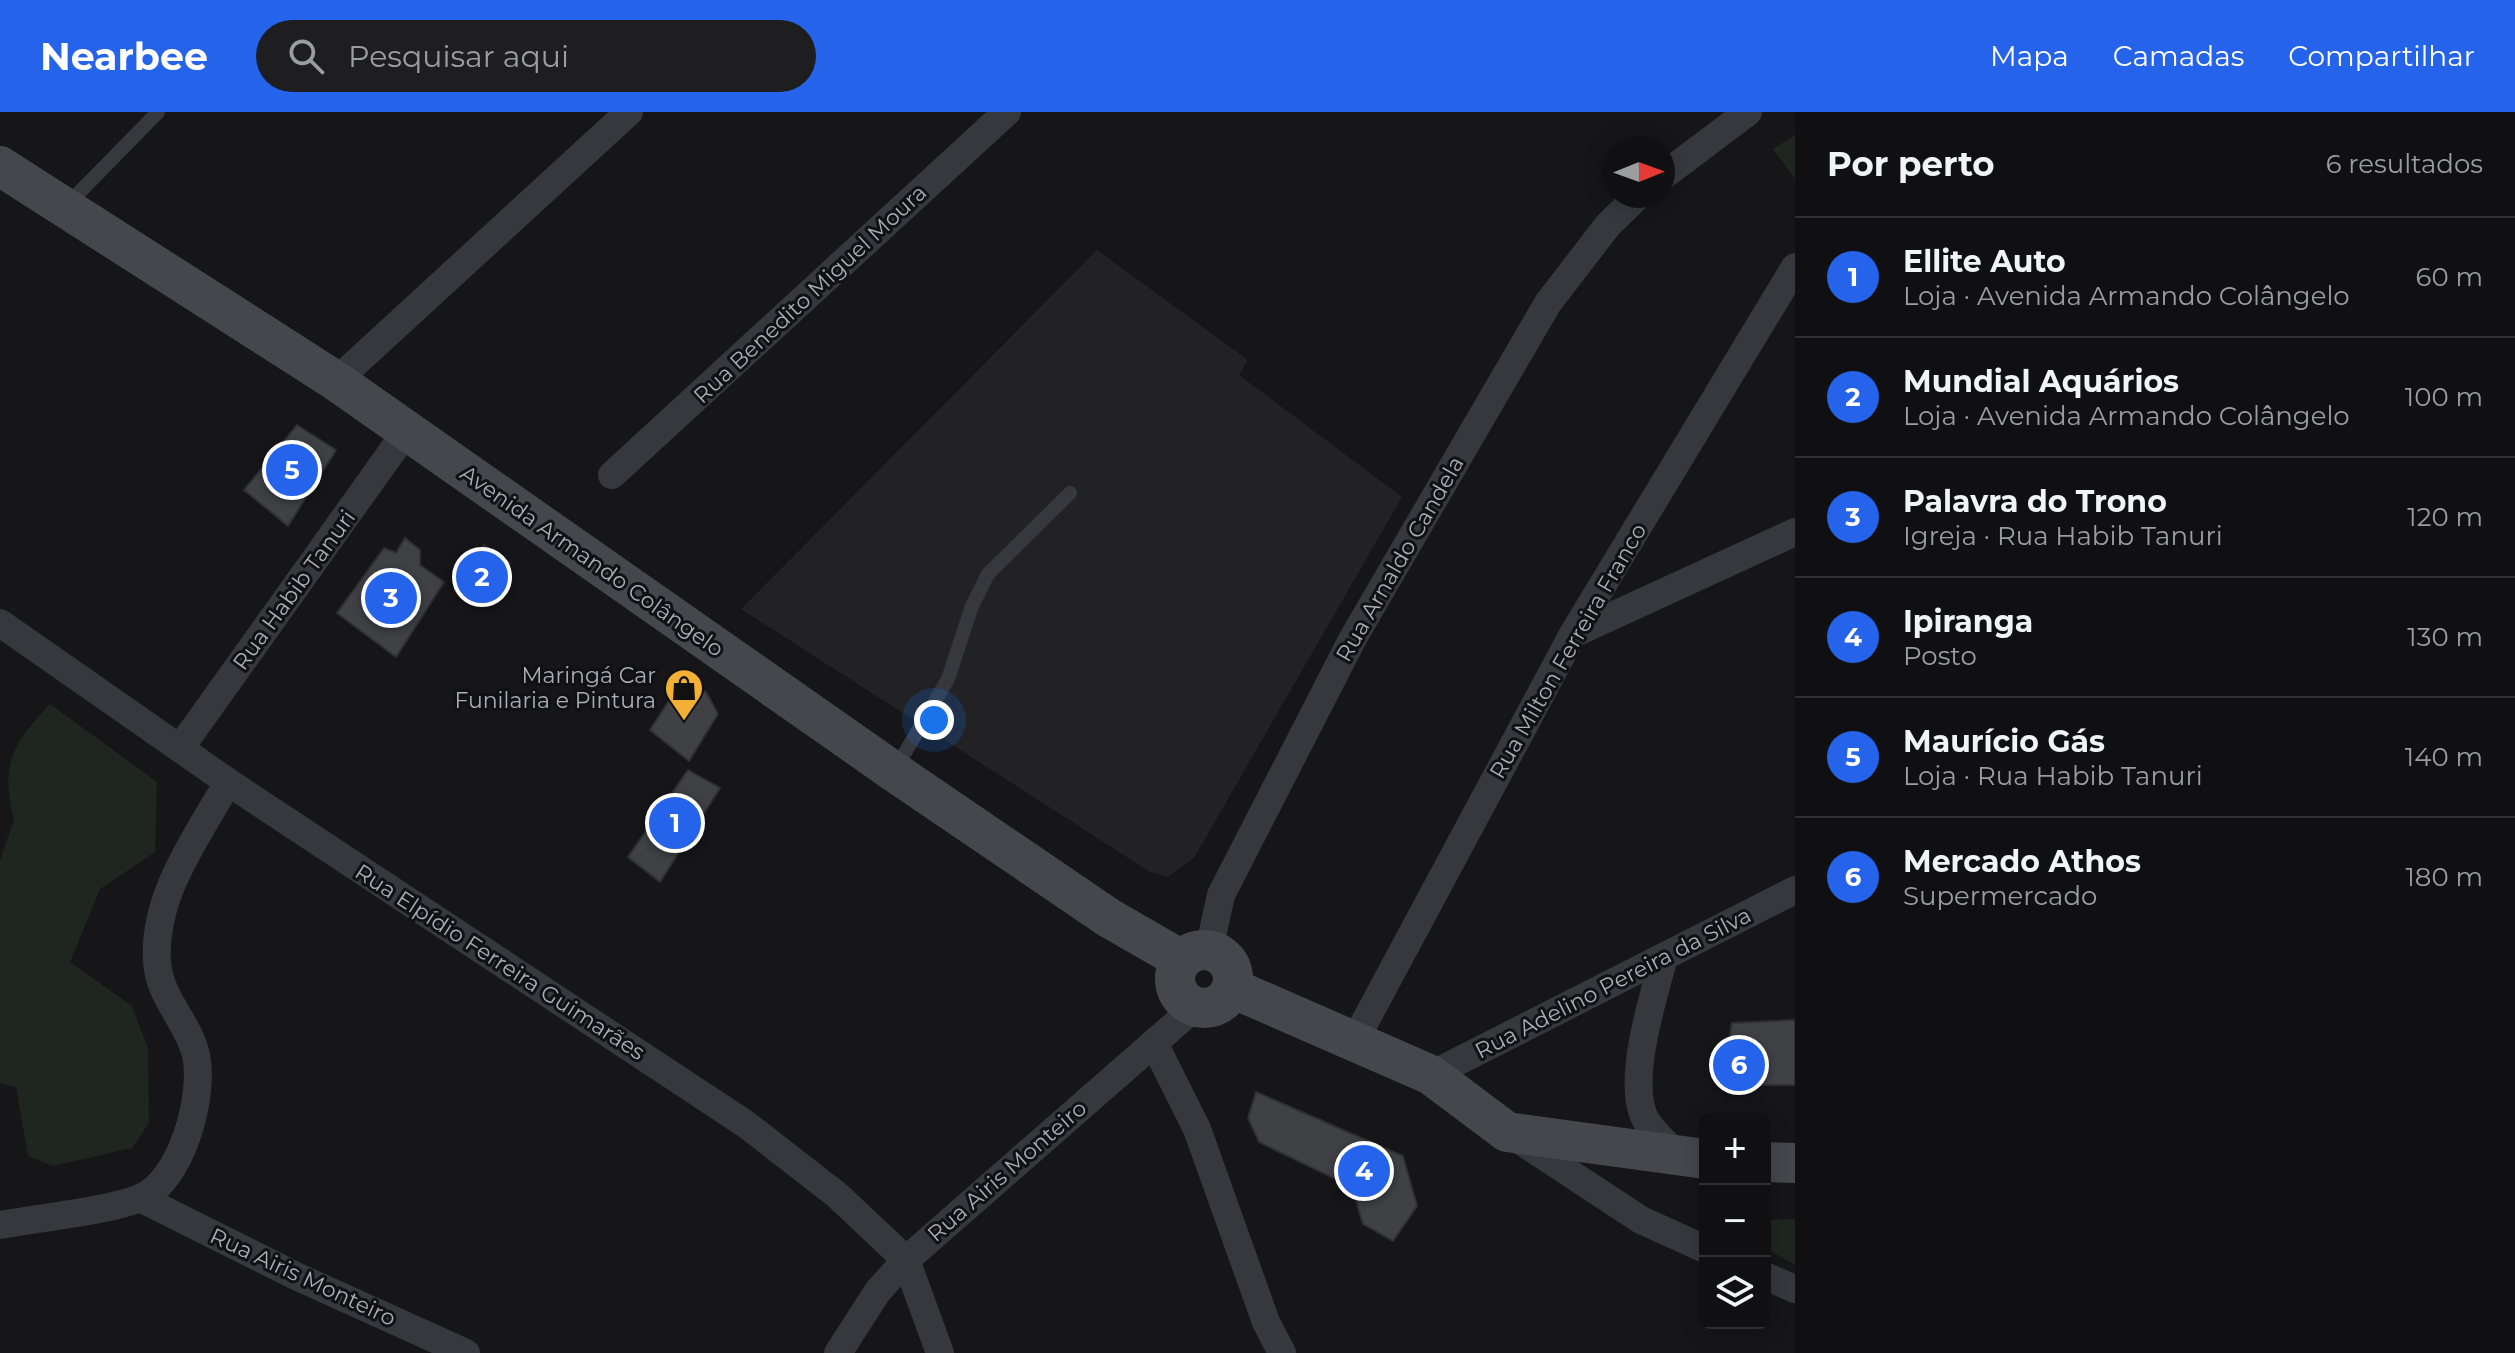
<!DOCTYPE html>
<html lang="pt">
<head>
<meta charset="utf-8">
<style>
  body { margin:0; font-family:Montserrat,sans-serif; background:#1e1e20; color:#f1f3f6 }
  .controls { position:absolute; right:24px; bottom:24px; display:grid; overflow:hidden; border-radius:12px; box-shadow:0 4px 20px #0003 }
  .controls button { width:72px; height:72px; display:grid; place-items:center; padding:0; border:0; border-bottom:2px solid #303032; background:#101012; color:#f1f3f6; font:40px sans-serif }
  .compass { position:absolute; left:1603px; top:24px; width:72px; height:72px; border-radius:50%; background:#101012; box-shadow:0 4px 20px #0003; rotate:89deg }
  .you { position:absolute; left:934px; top:608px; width:28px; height:28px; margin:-20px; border:6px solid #fff; border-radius:50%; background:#1a73e8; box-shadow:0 0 0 12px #1a73e833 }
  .badge { display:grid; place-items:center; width:52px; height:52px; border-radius:50%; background:#2563eb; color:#fff; font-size:26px; font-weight:700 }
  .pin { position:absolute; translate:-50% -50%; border:4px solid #fff; box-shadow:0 2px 8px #0006 }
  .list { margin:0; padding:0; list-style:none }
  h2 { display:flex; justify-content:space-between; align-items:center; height:104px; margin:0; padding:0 32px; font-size:34px }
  h2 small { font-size:26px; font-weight:400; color:#9c9d9f }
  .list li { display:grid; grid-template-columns:52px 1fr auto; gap:24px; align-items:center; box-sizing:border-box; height:120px; padding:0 32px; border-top:2px solid #303032 }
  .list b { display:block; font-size:30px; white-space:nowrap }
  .list p { margin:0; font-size:26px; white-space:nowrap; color:#9c9d9f }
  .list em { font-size:26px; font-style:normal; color:#9c9d9f }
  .icon { flex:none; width:44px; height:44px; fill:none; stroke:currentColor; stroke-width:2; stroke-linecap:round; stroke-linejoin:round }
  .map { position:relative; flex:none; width:1795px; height:1241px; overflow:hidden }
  header { display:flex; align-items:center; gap:48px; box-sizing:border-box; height:112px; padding:0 40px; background:#2563eb; color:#fff }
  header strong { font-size:38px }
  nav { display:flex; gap:44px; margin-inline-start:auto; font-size:28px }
  .search { width:560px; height:72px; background:#1e1e20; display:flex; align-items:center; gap:20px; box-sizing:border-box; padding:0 28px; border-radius:44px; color:#9c9d9f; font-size:30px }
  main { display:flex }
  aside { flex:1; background:#101012 }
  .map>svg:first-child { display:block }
  .built { fill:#222225 }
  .green { fill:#1e261f }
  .building { fill:#404145; stroke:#303034; stroke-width:2 }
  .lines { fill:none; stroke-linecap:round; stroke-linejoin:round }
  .lane { stroke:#37383d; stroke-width:14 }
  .street { stroke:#37383d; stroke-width:28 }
  .secondary { stroke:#45474d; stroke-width:40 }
  .labels { text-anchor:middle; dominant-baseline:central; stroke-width:6; stroke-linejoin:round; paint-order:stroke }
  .street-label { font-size:22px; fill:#a8adb8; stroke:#111113 }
  .poi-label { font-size:22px; fill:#a8adb8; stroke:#111113; text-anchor:end }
</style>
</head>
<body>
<header>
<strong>Nearbee</strong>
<div class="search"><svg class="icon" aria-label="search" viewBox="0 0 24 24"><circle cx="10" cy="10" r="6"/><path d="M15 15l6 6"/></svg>Pesquisar aqui</div>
<nav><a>Mapa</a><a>Camadas</a><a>Compartilhar</a></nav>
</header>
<main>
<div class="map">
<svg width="1795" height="1241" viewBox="0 0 1795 1241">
  <rect width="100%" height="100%" fill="#161618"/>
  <polygon class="built" points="1097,138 1248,248 1239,263 1402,385 1194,746 1168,765 1150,760 741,497"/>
  <g class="green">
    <polygon points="1795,23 1795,67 1773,37"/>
    <path d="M 50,592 L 157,670 L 155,740 L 100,777 L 70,850 L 132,894 L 148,936 L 149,1011 L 132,1036 L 53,1054 L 28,1044 L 16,975 L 0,971 L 0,749 L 14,708 C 0,651 12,633 50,592 Z"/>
    <polygon points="1795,1107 1795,1153 1765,1136 1765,1108"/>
  </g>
  <g class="building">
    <polygon points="297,313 336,338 288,414 244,378"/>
    <polygon points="405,426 420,438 420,453 444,470 396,545 337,501 384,436 396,441"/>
    <polygon points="484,433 510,451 483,493 455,475"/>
    <polygon points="680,572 706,580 718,602 689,649 650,618"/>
    <polygon points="688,658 720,676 660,770 628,745"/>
    <polygon points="1795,908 1795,973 1739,973 1727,942 1732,911"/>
    <polygon points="1256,980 1403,1044 1417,1094 1393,1129 1363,1112 1352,1075 1259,1030 1248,1006"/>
  </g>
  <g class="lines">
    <g class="lane">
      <polyline points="66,94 158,0"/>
      <polyline points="896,656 948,567 972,494 988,462 1070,381"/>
    </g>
    <g class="street">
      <polyline points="1663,64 1748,0"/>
      <polyline points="336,269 629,0"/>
      <polyline points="612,363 1007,0"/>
      <polyline points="0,511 228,670 747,1013 837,1083 906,1148 940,1241"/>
      <polyline points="1573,522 1795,420"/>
      <polyline points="181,635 406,320"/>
      <polyline points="1209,838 1221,783 1353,526 1548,191 1608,113 1638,84"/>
      <path d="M 1664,845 C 1654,883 1624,974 1647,1010 C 1655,1022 1667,1032 1676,1043"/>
      <polyline points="1354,930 1573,522 1795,155"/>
      <polyline points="1154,931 1197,1017 1266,1210 1282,1241"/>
      <polyline points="1431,963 1795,778"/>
      <polyline points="1515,1025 1641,1108 1705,1137"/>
      <polyline points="140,1086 298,1165 466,1241"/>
      <path d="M 0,1113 C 43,1105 97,1101 138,1087 C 181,1072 205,984 196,943 C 188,909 159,886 157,849 C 153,783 197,725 228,670"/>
      <polyline points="1765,1164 1795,1177"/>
      <polyline points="838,1241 878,1179 906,1148 1195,895"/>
    </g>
    <g class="secondary">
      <polyline points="0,54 336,269 893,659 1109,806 1182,848"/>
      <circle cx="1204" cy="867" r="29"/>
      <polyline points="1232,876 1431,963 1507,1020 1705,1047"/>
      <polyline points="1765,1050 1795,1051"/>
    </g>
  </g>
  <defs>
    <symbol id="shop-pin" viewBox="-11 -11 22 30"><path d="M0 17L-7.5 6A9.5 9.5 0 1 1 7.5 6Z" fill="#f2b134" stroke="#111113"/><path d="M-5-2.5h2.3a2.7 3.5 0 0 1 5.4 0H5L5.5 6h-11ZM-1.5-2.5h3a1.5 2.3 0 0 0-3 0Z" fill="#111"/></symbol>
  </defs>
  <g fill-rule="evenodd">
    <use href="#shop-pin" x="662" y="554" width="44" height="60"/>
  </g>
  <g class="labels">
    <g class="street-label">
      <text transform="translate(810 182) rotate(-43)">Rua Benedito Miguel Moura</text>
      <text transform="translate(1400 447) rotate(-60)">Rua Arnaldo Candela</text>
      <text transform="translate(592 449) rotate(35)">Avenida Armando Colângelo</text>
      <text transform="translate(294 478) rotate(-54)">Rua Habib Tanuri</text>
      <text transform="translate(1568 539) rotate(-60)">Rua Milton Ferreira Franco</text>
      <text transform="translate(500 850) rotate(33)">Rua Elpídio Ferreira Guimarães</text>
      <text transform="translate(1613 871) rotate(-27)">Rua Adelino Pereira da Silva</text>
      <text transform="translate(1007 1059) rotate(-41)">Rua Airis Monteiro</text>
      <text transform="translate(303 1165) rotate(25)">Rua Airis Monteiro</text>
    </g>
    <g class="poi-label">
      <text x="656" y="563">Maringá Car<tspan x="656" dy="25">Funilaria e Pintura</tspan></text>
    </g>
  </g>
</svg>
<div class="controls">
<button>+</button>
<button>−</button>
<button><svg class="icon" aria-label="layers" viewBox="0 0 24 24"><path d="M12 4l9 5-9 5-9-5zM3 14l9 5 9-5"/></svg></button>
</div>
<svg class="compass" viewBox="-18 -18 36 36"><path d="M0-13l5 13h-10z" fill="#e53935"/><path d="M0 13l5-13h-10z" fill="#9c9d9f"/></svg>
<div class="you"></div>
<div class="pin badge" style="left:675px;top:711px">1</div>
<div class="pin badge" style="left:482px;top:465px">2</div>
<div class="pin badge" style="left:391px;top:486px">3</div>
<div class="pin badge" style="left:1364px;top:1059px">4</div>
<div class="pin badge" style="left:292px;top:358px">5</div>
<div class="pin badge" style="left:1739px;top:953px">6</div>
</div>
<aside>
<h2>Por perto<small>6 resultados</small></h2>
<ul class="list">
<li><span class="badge">1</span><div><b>Ellite Auto</b><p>Loja · Avenida Armando Colângelo</p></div><em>60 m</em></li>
<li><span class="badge">2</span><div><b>Mundial Aquários</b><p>Loja · Avenida Armando Colângelo</p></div><em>100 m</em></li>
<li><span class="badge">3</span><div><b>Palavra do Trono</b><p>Igreja · Rua Habib Tanuri</p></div><em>120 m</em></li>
<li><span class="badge">4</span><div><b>Ipiranga</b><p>Posto</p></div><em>130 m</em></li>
<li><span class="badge">5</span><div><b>Maurício Gás</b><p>Loja · Rua Habib Tanuri</p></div><em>140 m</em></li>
<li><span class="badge">6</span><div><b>Mercado Athos</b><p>Supermercado</p></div><em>180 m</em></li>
</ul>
</aside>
</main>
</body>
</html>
